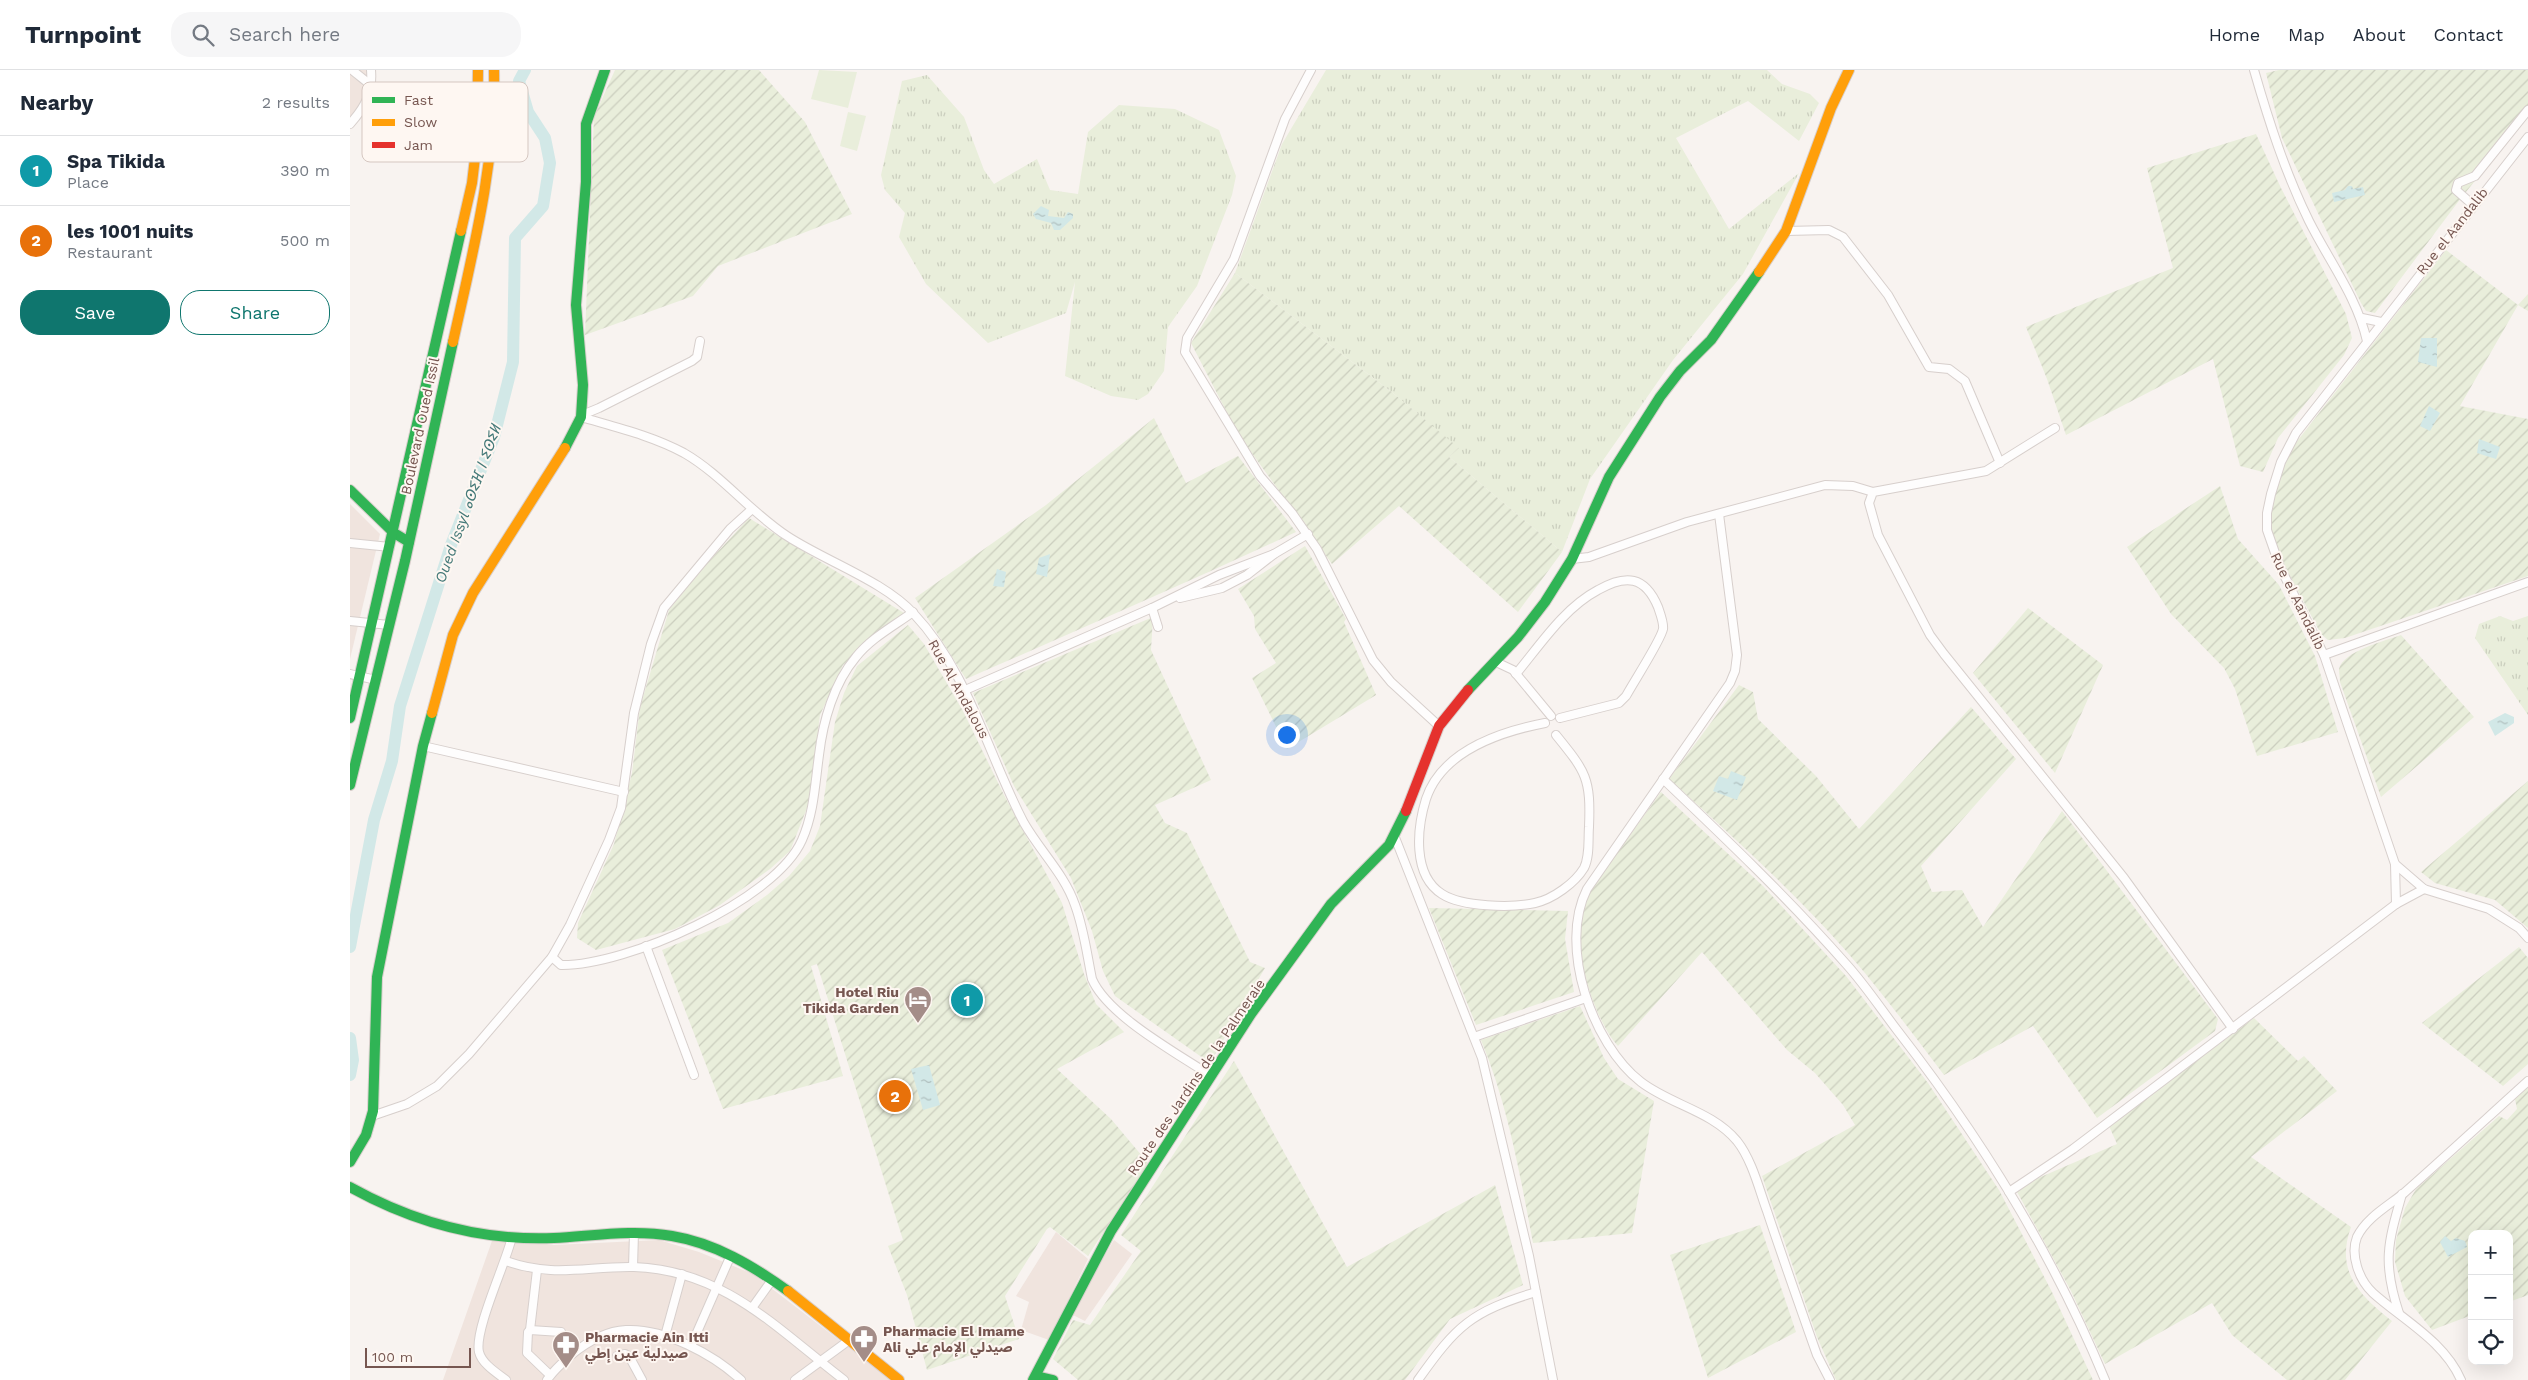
<!DOCTYPE html>
<html lang="en">
<head>
<meta charset="utf-8">
<style>
  :root { --surface:#fff; --page:#f6f6f7; --text:#1f2937; --muted:#747a83; --line:#e0e1e3; --accent:#0f766e }
  body { margin:0; font-family:"Work Sans","Noto Sans Arabic","Noto Sans Tifinagh",sans-serif; background:var(--page); color:var(--text) }
  .controls { position:absolute; right:15px; bottom:15px; display:grid; overflow:hidden; border-radius:10px; box-shadow:0 5px 20px #0002 }
  .controls button { width:45px; height:45px; display:grid; place-items:center; padding:0; border:0; border-bottom:1px solid var(--line); background:var(--surface); color:var(--text); font:25px sans-serif }
  .scale { position:absolute; left:15px; bottom:12px; width:106px; box-sizing:border-box; padding-left:5px; border:2px solid #765650; border-top:0; font-size:14px; line-height:18px; white-space:nowrap; color:#765650; -webkit-text-stroke:4px #fef7f2; paint-order:stroke }
  .you { position:absolute; left:936px; top:664px; width:18px; height:18px; margin:-12px; border:4px solid #fff; border-radius:50%; background:#1a73e8; box-shadow:0 0 0 8px #1a73e833 }
  .badge { display:grid; place-items:center; width:32px; height:32px; border-radius:50%; background:var(--accent); color:#fff; font-size:16px; font-weight:700 }
  .pin { position:absolute; translate:-50% -50%; border:2px solid #fff; box-shadow:0 1px 5px #0006 }
  .list { margin:0; padding:0; list-style:none }
  h2 { display:flex; justify-content:space-between; align-items:center; height:65px; margin:0; padding:0 20px; font-size:21px }
  h2 small { font-size:16px; font-weight:400; color:var(--muted) }
  .list li { display:grid; grid-template-columns:32px 1fr auto; gap:15px; align-items:center; box-sizing:border-box; height:70px; padding:0 20px; border-top:1px solid var(--line) }
  .list b { display:block; font-size:19px; white-space:nowrap }
  .list p { margin:0; font-size:16px; white-space:nowrap; color:var(--muted) }
  .list em { font-size:16px; font-style:normal; color:var(--muted) }
  .actions { display:flex; gap:10px; padding:15px 20px }
  .actions a { flex:1; padding:11px 0; border:1px solid var(--accent); border-radius:20px; text-align:center; font-size:18px; color:var(--accent) }
  .actions .main { background:var(--accent); color:#fff }
  .icon { flex:none; width:28px; height:28px; fill:none; stroke:currentColor; stroke-width:2; stroke-linecap:round; stroke-linejoin:round }
  .map { position:relative; flex:none; width:2178px; height:1310px; overflow:hidden }
  header { display:flex; align-items:center; gap:30px; box-sizing:border-box; height:70px; padding:0 25px; background:var(--surface); border-bottom:1px solid var(--line) }
  header strong { font-size:24px }
  nav { display:flex; gap:28px; margin-inline-start:auto; font-size:18px }
  .search { width:350px; height:45px; background:var(--page); display:flex; align-items:center; gap:12px; box-sizing:border-box; padding:0 18px; border-radius:20px; color:var(--muted); font-size:19px }
  main { display:flex }
  aside { flex:1; background:var(--surface) }
  .map>svg:first-child { display:block }
  .residential { fill:#f0e4de }
  .grass { fill:url(#grass-tufts) }
  .park { fill:#e9eedb }
  .garden { fill:url(#garden-furrows) }
  .water { fill:url(#water-ripples) }
  .lines { fill:none; stroke-linecap:round; stroke-linejoin:round }
  .river { stroke:#d2e8e7; stroke-width:12 }
  .street-casing { stroke:#d7cfcc; stroke-width:10 }
  .fast-casing { stroke:#d8cfcc; stroke-width:12 }
  .slow-casing { stroke:#d8cfcc; stroke-width:12 }
  .jam-casing { stroke:#d8cfcc; stroke-width:12 }
  .street { stroke:#fefdfd; stroke-width:8 }
  .fast { stroke:#30b455; stroke-width:10 }
  .slow { stroke:#ff9f0a; stroke-width:10 }
  .jam { stroke:#e5322d; stroke-width:10 }
  .labels { text-anchor:middle; stroke-width:4; stroke-linejoin:round; paint-order:stroke }
  .street-label { font-size:14px; fill:#765650; stroke:#fef7f2 }
  .poi-label { font-size:14px; font-weight:bold; fill:#765650; stroke:#fef7f2; text-anchor:start }
  .water-label { font-size:15px; font-style:italic; fill:#447978; stroke:#fef7f2 }
  .key { fill:#fef7f2; stroke:#d5c7c1; stroke-width:1 }
  .key-label { font-size:14px; fill:#765650 }
</style>
</head>
<body>
<header>
<strong>Turnpoint</strong>
<div class="search"><svg class="icon" aria-label="search" viewBox="0 0 24 24"><circle cx="10" cy="10" r="6"/><path d="M15 15l6 6"/></svg>Search here</div>
<nav><a>Home</a><a>Map</a><a>About</a><a>Contact</a></nav>
</header>
<main>
<aside>
<h2>Nearby<small>2 results</small></h2>
<ul class="list">
<li><span class="badge" style="background:#0f9aa8">1</span><div><b>Spa Tikida</b><p>Place</p></div><em>390 m</em></li>
<li><span class="badge" style="background:#e8710a">2</span><div><b>les 1001 nuits</b><p>Restaurant</p></div><em>500 m</em></li>
</ul>
<div class="actions"><a class="main">Save</a><a>Share</a></div>
</aside>
<div class="map">
<svg width="2178" height="1310" viewBox="0 0 2178 1310">
  <defs>
    <pattern id="grass-tufts" width="24" height="20" patternUnits="userSpaceOnUse" patternTransform="scale(1.25)"><rect width="24" height="20" fill="#e9eedb"/><path d="M3 7l-1-3M5 7V3M7 7l1-3M15 17l-1-3M17 17v-4M19 17l1-3" fill="none" stroke="#cbcebe"/></pattern>
    <pattern id="garden-furrows" width="10" height="10" patternUnits="userSpaceOnUse" patternTransform="scale(1.25)"><rect width="10" height="10" fill="#e9eedb"/><path d="M-1 1l2-2M0 10L10 0M9 11l2-2" fill="none" stroke="#cbcebe"/></pattern>
    <pattern id="water-ripples" width="26" height="14" patternUnits="userSpaceOnUse" patternTransform="scale(1.25)"><rect width="26" height="14" fill="#d2e8e7"/><path d="M2 4q2-2 4 0t4 0M15 11q2-2 4 0t4 0" fill="none" stroke="#afbfbe"/></pattern>
  </defs>
  <rect width="100%" height="100%" fill="#f8f3f0"/>
  <g class="residential">
    <polygon points="0,0 20,0 22,26 0,52"/>
    <polygon points="0,434 30,464 0,589"/>
    <polygon points="706,1162 738,1189 699,1270 671,1260 679,1232 666,1226"/>
    <polygon points="143,1168 204,1175 309,1170 349,1182 403,1204 541,1310 93,1310"/>
    <polygon points="764,1170 782,1184 735,1251 721,1244"/>
  </g>
  <g class="grass">
    <polygon points="976,0 1417,0 1432,14 1460,24 1469,33 1449,71 1398,31 1326,68 1379,159 1449,103 1393,204 1323,290 1240,409 1212,482 1099,387 1108,378 1043,323 885,203 932,74"/>
    <polygon points="577,5 614,47 634,100 644,114 687,89 700,120 728,124 738,62 769,35 825,39 869,60 886,106 882,125 847,216 818,257 814,301 798,324 788,330 761,326 715,306 725,212 716,243 638,273 576,214 549,167 555,143 535,120 531,105 552,11"/>
    <polygon points="2150,546 2163,551 2178,546 2178,645 2125,568 2129,554"/>
  </g>
  <g class="park">
    <polygon points="469,0 507,2 498,38 461,29"/>
    <polygon points="1093,0 1135,0 1115,21"/>
    <polygon points="498,42 516,46 507,81 490,76"/>
  </g>
  <g class="garden">
    <polygon points="265,0 409,0 455,52 502,144 368,196 343,226 235,265 244,47"/>
    <polygon points="1929,0 2178,0 2178,44 2108,132 2025,243 2016,241 2011,233 1932,68 1916,3"/>
    <polygon points="1906,64 1931,118 1996,244 2002,268 1994,285 1928,368 1913,402 1890,396 1863,289 1716,365 1697,309 1676,257 1823,198 1797,98"/>
    <polygon points="2096,180 2168,235 2178,224 2178,241 2168,235 2110,336 2178,349 2178,506 1995,568 1978,570 1971,564 1932,491 1920,457 1920,437 1934,388"/>
    <polygon points="885,203 1043,323 1109,378 1099,387 1212,482 1168,542 1049,436 982,494 888,364 841,273"/>
    <path d="M 804,348 L 836,413 L 888,386 L 946,462 C 836,513 726,561 616,609 L 565,528 L 696,435 Z"/>
    <polygon points="1870,416 1888,469 1929,515 1965,586 1988,662 1907,686 1885,619 1874,598 1821,544 1777,477"/>
    <polygon points="399,448 554,543 493,595 470,645 459,733 440,781 420,799 370,835 325,859 246,880 227,868 228,853 264,774 282,703 290,637 319,540 349,502"/>
    <polygon points="955,476 996,549 994,552 1026,625 937,679 902,608 926,593 905,559 904,546 888,519"/>
    <polygon points="1678,538 1753,595 1705,703 1623,603"/>
    <polygon points="803,547 801,580 861,710 805,735 815,753 837,763 900,892 915,898 860,993 765,926 753,901 742,861 721,808 664,716 623,623"/>
    <polygon points="558,555 574,574 613,641 654,725 712,833 734,904 746,934 774,962 707,999 761,1049 798,1093 738,1186 700,1157 697,1159 655,1226 669,1269 577,1300 557,1225 538,1176 553,1170 467,894 461,896 493,1006 373,1039 312,880 378,853 417,825 439,806 460,781 470,756 485,652 494,623 507,596"/>
    <path d="M 2051,565 L 2124,647 L 2031,727 L 1990,612 C 1990,608 1989,603 1989,599 C 1993,581 2035,571 2051,565 Z"/>
    <path d="M 1389,615 L 1403,622 L 1408,649 L 1466,706 L 1509,759 L 1621,637 L 1666,689 L 1571,796 L 1582,822 L 1612,820 L 1633,857 L 1712,741 L 1868,949 L 1865,961 L 1747,1048 L 1683,956 L 1594,1005 C 1557,956 1520,906 1478,861 C 1428,807 1373,758 1319,709 Z"/>
    <polygon points="2178,711 2178,858 2145,830 2085,813 2071,802"/>
    <path d="M 1311,722 L 1413,816 L 1496,906 L 1578,1013 L 1649,1120 L 1702,1222 L 1743,1310 L 1486,1310 L 1467,1267 L 1412,1106 L 1505,1055 L 1493,1035 L 1465,1003 L 1437,980 L 1352,882 L 1268,976 C 1244,951 1219,869 1231,835 C 1237,821 1248,808 1257,797 C 1275,772 1293,747 1311,722 Z"/>
    <polygon points="1079,838 1218,841 1215,869 1224,922 1126,955"/>
    <polygon points="2169,877 2178,888 2178,994 2153,1016 2072,953"/>
    <path d="M 1230,936 L 1254,988 L 1268,1009 L 1304,1031 L 1282,1163 L 1183,1173 C 1170,1105 1158,1035 1131,970 Z"/>
    <path d="M 1904,948 L 1948,991 L 1954,986 L 1987,1021 L 1901,1087 L 2001,1157 C 1985,1201 2009,1225 2042,1251 L 1995,1310 L 1937,1310 L 1882,1265 L 1862,1233 L 1755,1294 L 1721,1221 L 1665,1118 L 1767,1074 L 1759,1056 Z"/>
    <polygon points="884,991 997,1197 1145,1115 1173,1215 1100,1249 1055,1310 728,1310 703,1289 723,1250 740,1255 791,1181 771,1165"/>
    <polygon points="2178,1016 2178,1225 2159,1232 2159,1164 2122,1164 2122,1245 2082,1260 2055,1226 2045,1192 2046,1170 2055,1138 2066,1119 2149,1046 2157,1050 2167,1039 2165,1029"/>
    <polygon points="1410,1155 1446,1262 1358,1308 1320,1185"/>
  </g>
  <g class="water">
    <polygon points="1998,116 2002,116 2003,119 2013,117 2015,125 1984,132 1982,123 1995,120"/>
    <polygon points="691,136 699,140 698,146 714,148 718,142 723,144 723,148 710,160 704,160 701,153 686,149 683,144"/>
    <polygon points="2071,268 2087,268 2087,297 2068,292"/>
    <polygon points="2079,336 2090,343 2080,361 2070,356"/>
    <polygon points="2129,369 2150,377 2146,389 2127,383"/>
    <polygon points="700,484 697,507 686,504 689,488"/>
    <polygon points="647,499 656,502 654,517 643,516"/>
    <polygon points="2155,643 2164,647 2164,653 2145,666 2138,652"/>
    <polygon points="1381,701 1396,707 1387,730 1363,721 1369,706 1378,709"/>
    <polygon points="579,995 590,1035 573,1040 561,999"/>
    <polygon points="2095,1166 2101,1171 2106,1168 2115,1171 2117,1177 2098,1187 2090,1172"/>
  </g>
  <g class="lines">
    <g class="river">
      <polyline points="0,877 24,750 42,691 50,636 101,475 144,367 163,292 165,168 193,136 200,93 195,68 178,42 169,11 175,0"/>
      <polyline points="0,968 3,990 0,1005"/>
    </g>
    <defs>
      <g id="street">
        <polyline points="2,0 22,16"/>
        <polyline points="961,0 935,49 884,189 837,268 835,282 910,406 942,443 967,479 1023,590 1041,612 1089,656"/>
        <path d="M 1904,0 C 1919,52 1935,102 1959,151 C 1979,191 2007,227 2017,271"/>
        <path d="M 0,54 C 15,37 23,23 21,0"/>
        <polyline points="2178,67 1946,363 1931,392 1921,424 1917,443 1917,460 1930,497 1974,585 2045,794 2074,819 2139,839 2169,858 2178,868"/>
        <polyline points="2123,135 2106,120 2108,113 2125,106 2178,40"/>
        <polyline points="1436,161 1479,160 1493,167 1538,225 1579,297 1599,299 1615,311 1650,393"/>
        <polyline points="2012,248 2031,252"/>
        <polyline points="232,345 249,338 342,291 347,287 350,271"/>
        <path d="M 231,347 C 265,357 303,366 334,383 C 372,405 400,442 437,466 C 475,491 534,511 564,544 C 618,601 638,685 674,753 C 690,781 715,805 725,835 C 734,859 737,885 742,909 C 758,946 827,983 861,1006"/>
        <polyline points="1705,358 1636,401 1523,422 1519,433 1528,465 1580,565 1594,584 1774,808 1883,959"/>
        <path d="M 1369,444 L 1387,585 L 1385,601 L 1380,613 L 1237,819 C 1208,876 1242,974 1291,1012 C 1321,1035 1362,1041 1387,1071 C 1402,1090 1409,1119 1417,1141 C 1433,1189 1450,1237 1467,1285 L 1480,1310"/>
        <polyline points="0,473 40,477"/>
        <polyline points="1222,489 1239,487 1337,452 1475,415 1503,416 1523,422"/>
        <polyline points="830,528 872,518 897,505 924,484 958,464"/>
        <polyline points="802,538 808,557"/>
        <polyline points="0,551 39,555"/>
        <polyline points="1974,585 2178,512"/>
        <polyline points="1146,592 1163,600 1201,646"/>
        <polyline points="0,604 26,610"/>
        <path d="M 1166,604 C 1190,575 1214,538 1248,520 C 1276,504 1295,506 1308,537 C 1310,543 1314,553 1313,559 C 1311,570 1283,613 1276,626 L 1269,633 L 1210,648"/>
        <polyline points="613,621 802,538 869,505 924,484"/>
        <path d="M 1195,653 C 1149,662 1092,681 1076,729 C 1067,758 1062,805 1092,824 C 1112,837 1162,838 1185,833 C 1203,829 1225,813 1234,798 C 1240,786 1238,770 1239,757 C 1241,708 1236,702 1206,665"/>
        <polyline points="73,676 274,722"/>
        <path d="M 1313,709 C 1376,769 1439,829 1497,895 C 1515,915 1531,939 1547,960 C 1631,1068 1703,1184 1755,1310"/>
        <polyline points="1044,765 1132,988 1179,1186 1203,1310"/>
        <polyline points="2045,794 2046,834"/>
        <polyline points="296,876 344,1005"/>
        <path d="M 202,887 L 211,895 C 275,896 425,831 452,770 C 464,743 465,714 469,685 C 473,651 484,613 506,587 C 521,568 544,556 563,542"/>
        <polyline points="1124,967 1236,928"/>
        <polyline points="22,1046 57,1034 87,1016 119,984 202,887 220,855 259,770 271,738 284,643 301,574 314,538 380,459 401,440"/>
        <polyline points="1659,1122 1723,1079 2046,834 2074,819"/>
        <path d="M 156,1191 C 204,1208 236,1196 284,1197 C 374,1200 427,1259 494,1310"/>
        <polyline points="283,1197 284,1163"/>
        <polyline points="402,1238 422,1210"/>
        <path d="M 2049,1243 C 2032,1192 2038,1173 2052,1124"/>
        <polyline points="180,1260 187,1200"/>
        <polyline points="315,1266 332,1204"/>
        <polyline points="341,1276 381,1185"/>
        <polyline points="267,1286 275,1284 279,1286 292,1310"/>
        <polyline points="200,1305 177,1283 178,1262 180,1260 211,1262"/>
        <path d="M 156,1310 C 147,1303 132,1294 129,1282 C 124,1260 156,1193 162,1167"/>
        <path d="M 197,1310 C 203,1301 213,1292 221,1285 C 237,1272 255,1261 276,1260 C 315,1258 364,1285 391,1310"/>
        <polyline points="445,1310 498,1271"/>
        <path d="M 1068,1310 C 1107,1255 1121,1242 1186,1222"/>
        <path d="M 2111,1310 C 2094,1271 2053,1250 2023,1223 C 2009,1210 2000,1185 2007,1167 C 2016,1148 2038,1136 2054,1123 C 2096,1086 2137,1048 2178,1011"/>
      </g>
      <g id="fast">
        <polyline points="215,378 231,347 233,315 226,235 236,112 236,54 255,0"/>
        <polyline points="0,420 44,463 59,472"/>
        <polyline points="1118,620 1168,567 1195,532 1222,489 1259,407 1310,327 1330,301 1361,270 1409,202"/>
        <polyline points="0,648 111,161"/>
        <polyline points="0,715 55,491 103,272"/>
        <polyline points="0,1092 16,1065 23,1041 27,907 73,676 82,643"/>
        <path d="M 0,1117 C 63,1152 131,1171 204,1168 C 243,1166 283,1159 322,1166 C 365,1173 403,1196 438,1221"/>
        <polyline points="686,1306 703,1310"/>
        <polyline points="683,1310 761,1161 901,944 981,834 1039,775 1056,741"/>
      </g>
      <g id="slow">
        <polyline points="111,161 122,113 127,71 128,0"/>
        <polyline points="1409,202 1436,161 1481,38 1499,0"/>
        <path d="M 103,272 C 123,181 146,93 144,0"/>
        <polyline points="82,643 103,565 123,523 215,378"/>
        <polyline points="438,1221 549,1310"/>
      </g>
      <polyline id="jam" points="1056,741 1089,656 1118,620"/>
    </defs>
    <use href="#street" class="street-casing"/>
    <use href="#fast" class="fast-casing"/>
    <use href="#slow" class="slow-casing"/>
    <use href="#jam" class="jam-casing"/>
    <use href="#street" class="street"/>
    <use href="#fast" class="fast"/>
    <use href="#slow" class="slow"/>
    <use href="#jam" class="jam"/>
  </g>
  <defs>
    <symbol id="hotel-pin" viewBox="-11 -11 22 30"><path d="M0 17L-7.5 6A9.5 9.5 0 1 1 7.5 6Z" fill="#a48d88" stroke="#fef7f2"/><path d="M-6-4.5h1.5V1H6V5H4.5V3h-9V5H-6ZM-4 0a1.8 1.8 0 1 1 3.6 0ZM.5 0V-2.5h3Q6-2.5 6 0Z" fill="#fff"/></symbol>
    <symbol id="pharmacy-pin" viewBox="-11 -11 22 30"><path d="M0 17L-7.5 6A9.5 9.5 0 1 1 7.5 6Z" fill="#a48d88" stroke="#fef7f2"/><path d="M-2-6h4v4h4v4h-4v4h-4v-4h-4v-4h4Z" fill="#fff"/></symbol>
  </defs>
  <g fill-rule="evenodd">
    <use href="#hotel-pin" x="552" y="914" width="32" height="43"/>
    <use href="#pharmacy-pin" x="498" y="1253" width="32" height="43"/>
    <use href="#pharmacy-pin" x="200" y="1259" width="32" height="43"/>
  </g>
  <g class="labels">
    <g class="street-label">
      <text transform="translate(2102 161) rotate(-52)" y="5">Rue el Aandalib</text>
      <text transform="translate(70 356) rotate(-78)" y="5">Boulevard Oued Issil</text>
      <text transform="translate(1948 531) rotate(64)" y="5">Rue el Aandalib</text>
      <text transform="translate(609 619) rotate(61)" y="5">Rue Al Andalous</text>
      <text transform="translate(846 1007) rotate(-56)" y="5">Route des Jardins de la Palmeraie</text>
    </g>
    <g class="poi-label">
      <text x="549" y="927" text-anchor="end">Hotel Riu<tspan x="549" dy="16">Tikida Garden</tspan></text>
      <text x="533" y="1266">Pharmacie El Imame<tspan x="533" dy="16">Ali صيدلي الإمام علي</tspan></text>
      <text x="235" y="1272">Pharmacie Ain Itti<tspan x="235" dy="16">صيدلية عين إطي</tspan></text>
    </g>
    <g class="water-label">
      <text transform="translate(118 434) rotate(-70)" y="5">Oued Issyl ⴰⵙⵉⴼ ⵏ ⵉⵙⵉⵍ</text>
    </g>
  </g>
  <rect x="12" y="12" width="166" height="80" rx="8" class="key"/>
  <rect x="22" y="27" width="23" height="6" fill="#30b455"/>
  <rect x="22" y="49" width="23" height="7" fill="#ff9f0a"/>
  <rect x="22" y="72" width="23" height="6" fill="#e5322d"/>
  <g class="key-label">
    <text x="54" y="35">Fast</text>
    <text x="54" y="57">Slow</text>
    <text x="54" y="80">Jam</text>
  </g>
</svg>
<div class="controls">
<button>+</button>
<button>−</button>
<button><svg class="icon" aria-label="locate" viewBox="0 0 24 24"><circle cx="12" cy="12" r="6"/><path d="M12 2v4M12 18v4M2 12h4M18 12h4"/></svg></button>
</div>
<div class="scale">100 m</div>
<div class="you"></div>
<div class="pin badge" style="left:617px;top:930px;background:#0f9aa8">1</div>
<div class="pin badge" style="left:545px;top:1026px;background:#e8710a">2</div>
</div>
</main>
</body>
</html>
